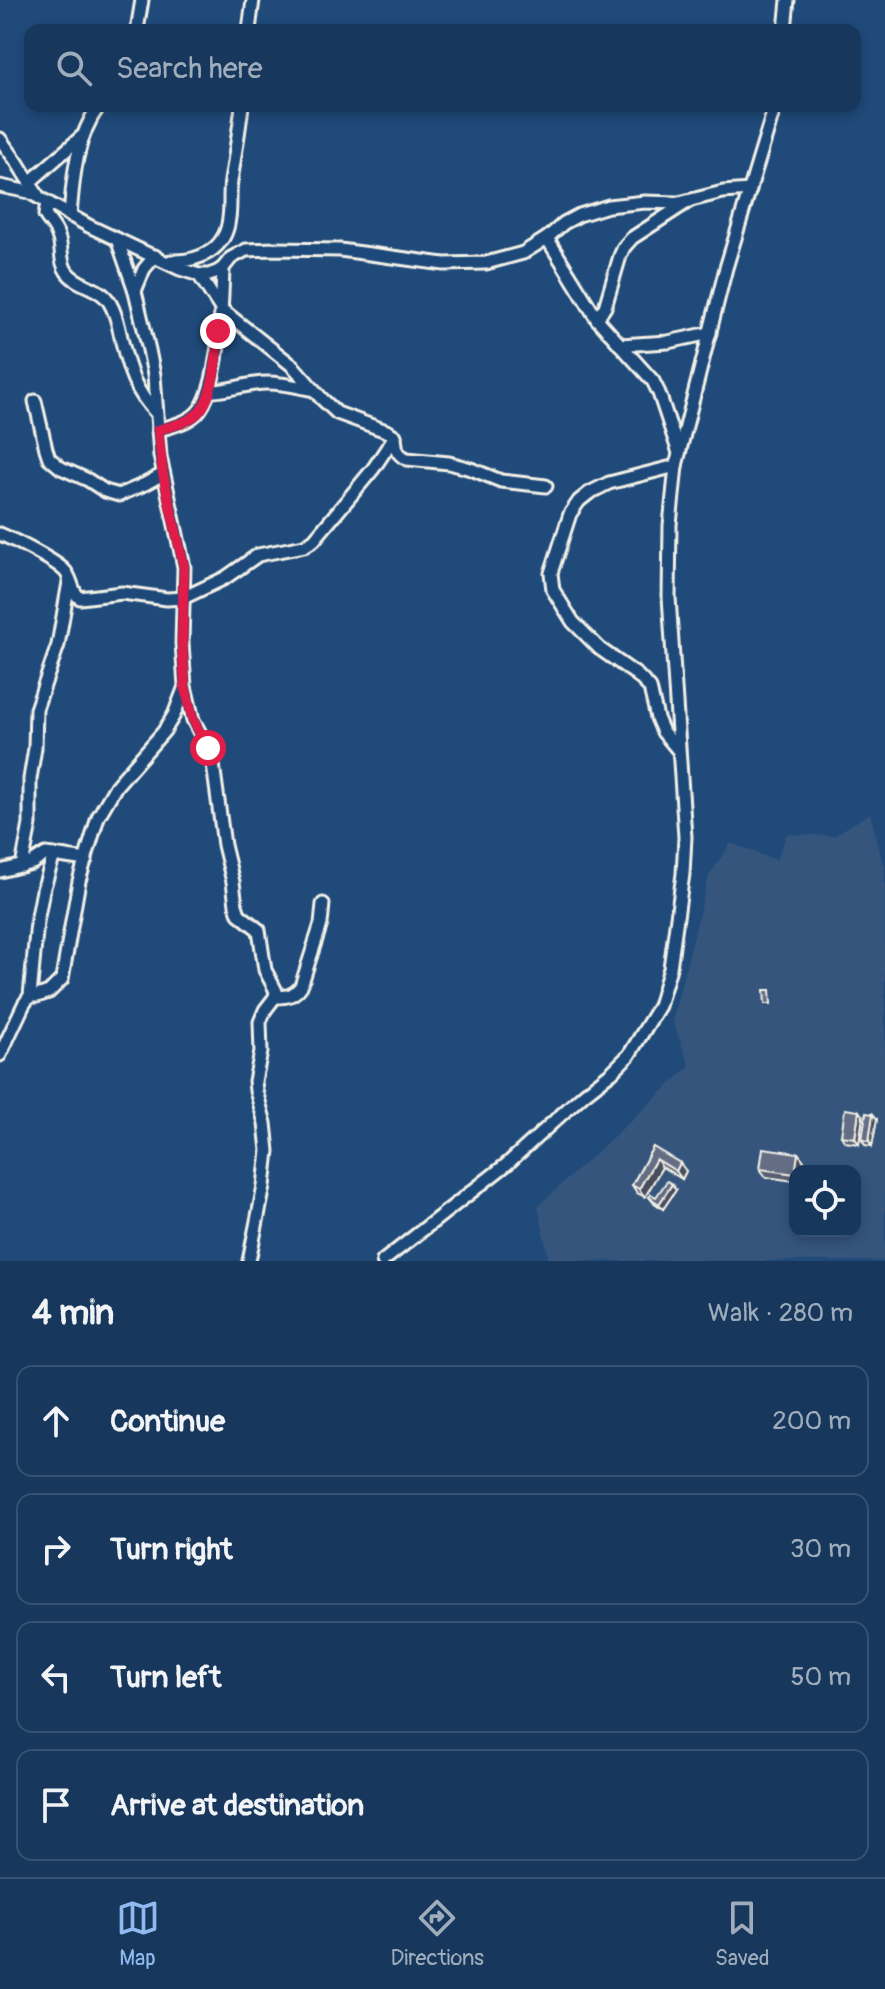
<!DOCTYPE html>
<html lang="en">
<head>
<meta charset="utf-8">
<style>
  :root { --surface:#17385c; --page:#203f62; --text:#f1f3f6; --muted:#9eacbb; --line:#365272; --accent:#90b9f0 }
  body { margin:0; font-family:Pangolin,sans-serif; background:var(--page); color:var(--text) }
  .controls { position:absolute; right:24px; bottom:24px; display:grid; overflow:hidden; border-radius:16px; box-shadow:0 4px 12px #0003 }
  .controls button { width:72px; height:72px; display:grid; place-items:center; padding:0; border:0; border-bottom:2px solid var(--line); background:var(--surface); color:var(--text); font:40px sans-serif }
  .stop { position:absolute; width:24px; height:24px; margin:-18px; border:6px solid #e11d48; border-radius:50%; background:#fff }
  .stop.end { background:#e11d48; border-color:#fff; box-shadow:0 2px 8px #0008 }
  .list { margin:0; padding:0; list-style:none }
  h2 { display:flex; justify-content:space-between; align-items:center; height:104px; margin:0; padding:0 32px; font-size:34px }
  h2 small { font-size:26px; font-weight:400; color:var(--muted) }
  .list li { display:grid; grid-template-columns:52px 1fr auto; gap:24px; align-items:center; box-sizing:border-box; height:112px; margin:0 16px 16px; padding:0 16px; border:2px solid var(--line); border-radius:16px }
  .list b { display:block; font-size:30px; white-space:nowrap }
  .list em { font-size:26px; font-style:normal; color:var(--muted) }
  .icon { flex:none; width:44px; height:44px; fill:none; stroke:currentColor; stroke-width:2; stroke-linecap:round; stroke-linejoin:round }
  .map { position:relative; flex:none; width:885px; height:1261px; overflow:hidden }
  .search { position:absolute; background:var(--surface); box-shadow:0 4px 12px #0003; left:24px; right:24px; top:24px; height:88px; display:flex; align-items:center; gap:20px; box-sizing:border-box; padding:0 28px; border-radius:16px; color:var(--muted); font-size:30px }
  .sheet { height:616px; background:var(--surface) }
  nav { display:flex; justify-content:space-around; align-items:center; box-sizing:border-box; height:112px; border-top:2px solid var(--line); background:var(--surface); font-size:22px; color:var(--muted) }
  nav a { display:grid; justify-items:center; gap:4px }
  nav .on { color:var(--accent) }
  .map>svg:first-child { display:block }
  .built { fill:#34557d; fill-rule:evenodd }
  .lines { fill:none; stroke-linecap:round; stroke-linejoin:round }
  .street-casing { stroke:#f4f1e8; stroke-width:17 }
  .street { stroke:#1f4a7a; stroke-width:11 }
  .wall { fill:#565f72; stroke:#f4f1e8; stroke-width:2 }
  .shaded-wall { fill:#464d5c; stroke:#f4f1e8; stroke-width:2 }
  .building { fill:#646e84; stroke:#f4f1e8; stroke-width:2 }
  .route { stroke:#e11d48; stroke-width:10 }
</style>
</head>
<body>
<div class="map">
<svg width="885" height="1261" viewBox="0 0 885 1261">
  <rect width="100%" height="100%" fill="#1f4a7a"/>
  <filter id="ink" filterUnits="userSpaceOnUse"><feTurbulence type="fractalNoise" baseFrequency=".0125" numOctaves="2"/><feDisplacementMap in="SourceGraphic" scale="16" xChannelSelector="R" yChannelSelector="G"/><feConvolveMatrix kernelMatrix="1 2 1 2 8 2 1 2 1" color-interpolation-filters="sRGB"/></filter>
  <g filter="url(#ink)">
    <path class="built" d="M 870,813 L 882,860 L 885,865 L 885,1261 L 549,1261 L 538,1206 L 690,1066 L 672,1021 L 709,875 L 731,843 L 776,860 L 787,834 L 833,836 ZM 795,1171 L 855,1171 L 855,1231 L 795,1231 Z"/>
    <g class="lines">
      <defs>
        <g id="street">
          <polyline points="137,30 142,0"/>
          <polyline points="249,30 253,0"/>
          <polyline points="785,30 788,0"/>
          <polyline points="0,139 17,162 38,196"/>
          <polyline points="30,182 81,137"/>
          <polyline points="0,186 29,192 89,226 180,269 199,275 209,275 217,272 223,268 231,258 246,250 276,249 340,250 444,264 486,263 523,253 547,238 564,223 579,215 608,206 645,202 679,203 723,192 750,190"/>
          <path d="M 47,203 L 45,215 C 49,222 56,228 58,236 C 63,248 59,261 67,272 C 77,286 98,286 108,300 C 116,312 119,328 122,342 C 129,371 135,391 156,413"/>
          <path d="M 70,216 C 73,178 76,137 99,106"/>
          <polyline points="547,238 597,319 653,381 659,393 679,453"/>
          <polyline points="117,239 135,291 149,350 154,375 160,456 184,567 182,643 185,686 193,720 208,748 213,764 224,845 233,882 236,905 239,914 259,930 265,970 276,991 275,997 265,1010 260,1022 261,1052 255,1081 256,1091 265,1123 268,1151 264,1186 249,1261"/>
          <path d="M 171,261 C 199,262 226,250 229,218 C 231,206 229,193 231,181 C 235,156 239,131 242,106"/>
          <path d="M 199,275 L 221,309 L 293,366 L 322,399 L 337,413 L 389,432 L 395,436 C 396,448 396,454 407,459 L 449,463 L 471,469 L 501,481 L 546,486"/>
          <polyline points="135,291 144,269 155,256"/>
          <polyline points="597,319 605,307 620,256 624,247 632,238 689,201"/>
          <polyline points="620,345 668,342 710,333"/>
          <path d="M 210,391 C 226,391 239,386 255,384 C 274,381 295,386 314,390"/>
          <polyline points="35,401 46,449 49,458 61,468 88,480 105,491 119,495 145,484 163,474"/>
          <path d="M 158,430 C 171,426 187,423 197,413 C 220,390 222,300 223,268"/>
          <polyline points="676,466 609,483 589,493 579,501 570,514 551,573 553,590 573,622 600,649 637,675 650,688 657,718 663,732 678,750"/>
          <path d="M 0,534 C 14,540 54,560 64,570 C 73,578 70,591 80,598 L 122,593 L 167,599 L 183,598 L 225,578 L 258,555 L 304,546 L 314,540 L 373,469 L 395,436"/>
          <polyline points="22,866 30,824 30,779 35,748 36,709 58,645 69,582"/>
          <polyline points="0,871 32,863 46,854 86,860"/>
          <polyline points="30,996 37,922 43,890 54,855"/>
          <path d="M 275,997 C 287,997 294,996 301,986 L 321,924 L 323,904"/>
          <polyline points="0,1055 24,1004 30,996 37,996 49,992 62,979 79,881 98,817 116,786 164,731 174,715 184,689"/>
          <polyline points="383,1261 507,1164 584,1094 612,1072 629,1055 659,1006 670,968 683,874 685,837 669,597 670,525 676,466 726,268 775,106"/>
        </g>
      </defs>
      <use href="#street" class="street-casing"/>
      <use href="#street" class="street"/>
    </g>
    <g class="wall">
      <polygon points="873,1114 877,1119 872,1146 865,1145 862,1140"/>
      <polygon points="863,1116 859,1144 845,1142 841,1136"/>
      <polygon points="653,1147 686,1171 682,1179 662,1167 645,1197 637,1193 632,1185"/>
      <polygon points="798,1153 804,1161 802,1171 795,1171 795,1181 766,1177 760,1169"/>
      <polygon points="676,1190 663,1209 653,1202 649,1197 656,1197"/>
    </g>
    <g class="shaded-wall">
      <polygon points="859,1111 863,1116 859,1144 855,1138"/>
      <polygon points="873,1114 877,1119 872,1146 869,1141"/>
      <polygon points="798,1153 804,1161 802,1171 795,1171"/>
      <polygon points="656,1159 662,1167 645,1197 639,1189"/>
      <polygon points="680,1163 686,1171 682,1179 676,1171"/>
      <polygon points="672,1184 676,1190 663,1209 659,1204"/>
    </g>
    <g class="building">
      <polygon points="764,990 770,990 771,1004 765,1004"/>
      <polygon points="845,1109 859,1111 855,1138 841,1136"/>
      <polygon points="866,1113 873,1114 869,1141 862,1140"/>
      <polygon points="653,1147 680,1163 676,1171 656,1159 639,1189 632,1185"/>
      <polygon points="763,1148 798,1153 795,1174 760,1169"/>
      <polygon points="667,1181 672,1184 659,1204 649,1197 651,1194 656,1197"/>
    </g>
  </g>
  <g class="lines" filter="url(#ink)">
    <path class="route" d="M 208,748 L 193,720 L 185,686 L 182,643 L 184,567 L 163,474 L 158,430 C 171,426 189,423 199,412 C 215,394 217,354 218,331"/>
  </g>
</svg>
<div class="controls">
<button><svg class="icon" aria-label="locate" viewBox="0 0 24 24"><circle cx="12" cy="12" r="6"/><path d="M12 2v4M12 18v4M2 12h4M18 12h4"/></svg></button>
</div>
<div class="stop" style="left:208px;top:748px"></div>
<div class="stop end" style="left:218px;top:331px"></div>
<div class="search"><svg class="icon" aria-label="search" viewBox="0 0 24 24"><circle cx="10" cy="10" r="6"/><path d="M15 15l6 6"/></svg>Search here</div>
</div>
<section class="sheet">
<h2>4 min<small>Walk · 280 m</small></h2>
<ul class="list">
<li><svg class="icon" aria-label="ahead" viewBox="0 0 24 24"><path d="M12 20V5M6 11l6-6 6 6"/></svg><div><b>Continue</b></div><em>200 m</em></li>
<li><svg class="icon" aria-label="right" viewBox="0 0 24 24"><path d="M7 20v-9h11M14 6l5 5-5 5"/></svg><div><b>Turn right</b></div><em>30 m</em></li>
<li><svg class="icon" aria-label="left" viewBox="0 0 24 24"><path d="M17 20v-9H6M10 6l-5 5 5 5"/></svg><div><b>Turn left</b></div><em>50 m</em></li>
<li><svg class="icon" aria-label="arrive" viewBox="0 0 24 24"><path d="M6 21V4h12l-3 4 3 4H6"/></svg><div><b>Arrive at destination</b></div></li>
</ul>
</section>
<nav>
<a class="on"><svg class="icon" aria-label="map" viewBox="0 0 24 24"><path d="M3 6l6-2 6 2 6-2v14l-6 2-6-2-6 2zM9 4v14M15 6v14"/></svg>Map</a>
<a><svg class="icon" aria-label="directions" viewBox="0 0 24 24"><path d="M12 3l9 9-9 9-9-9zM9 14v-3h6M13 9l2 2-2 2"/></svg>Directions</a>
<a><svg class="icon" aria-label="saved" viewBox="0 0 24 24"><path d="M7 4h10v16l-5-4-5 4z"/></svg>Saved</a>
</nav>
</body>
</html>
